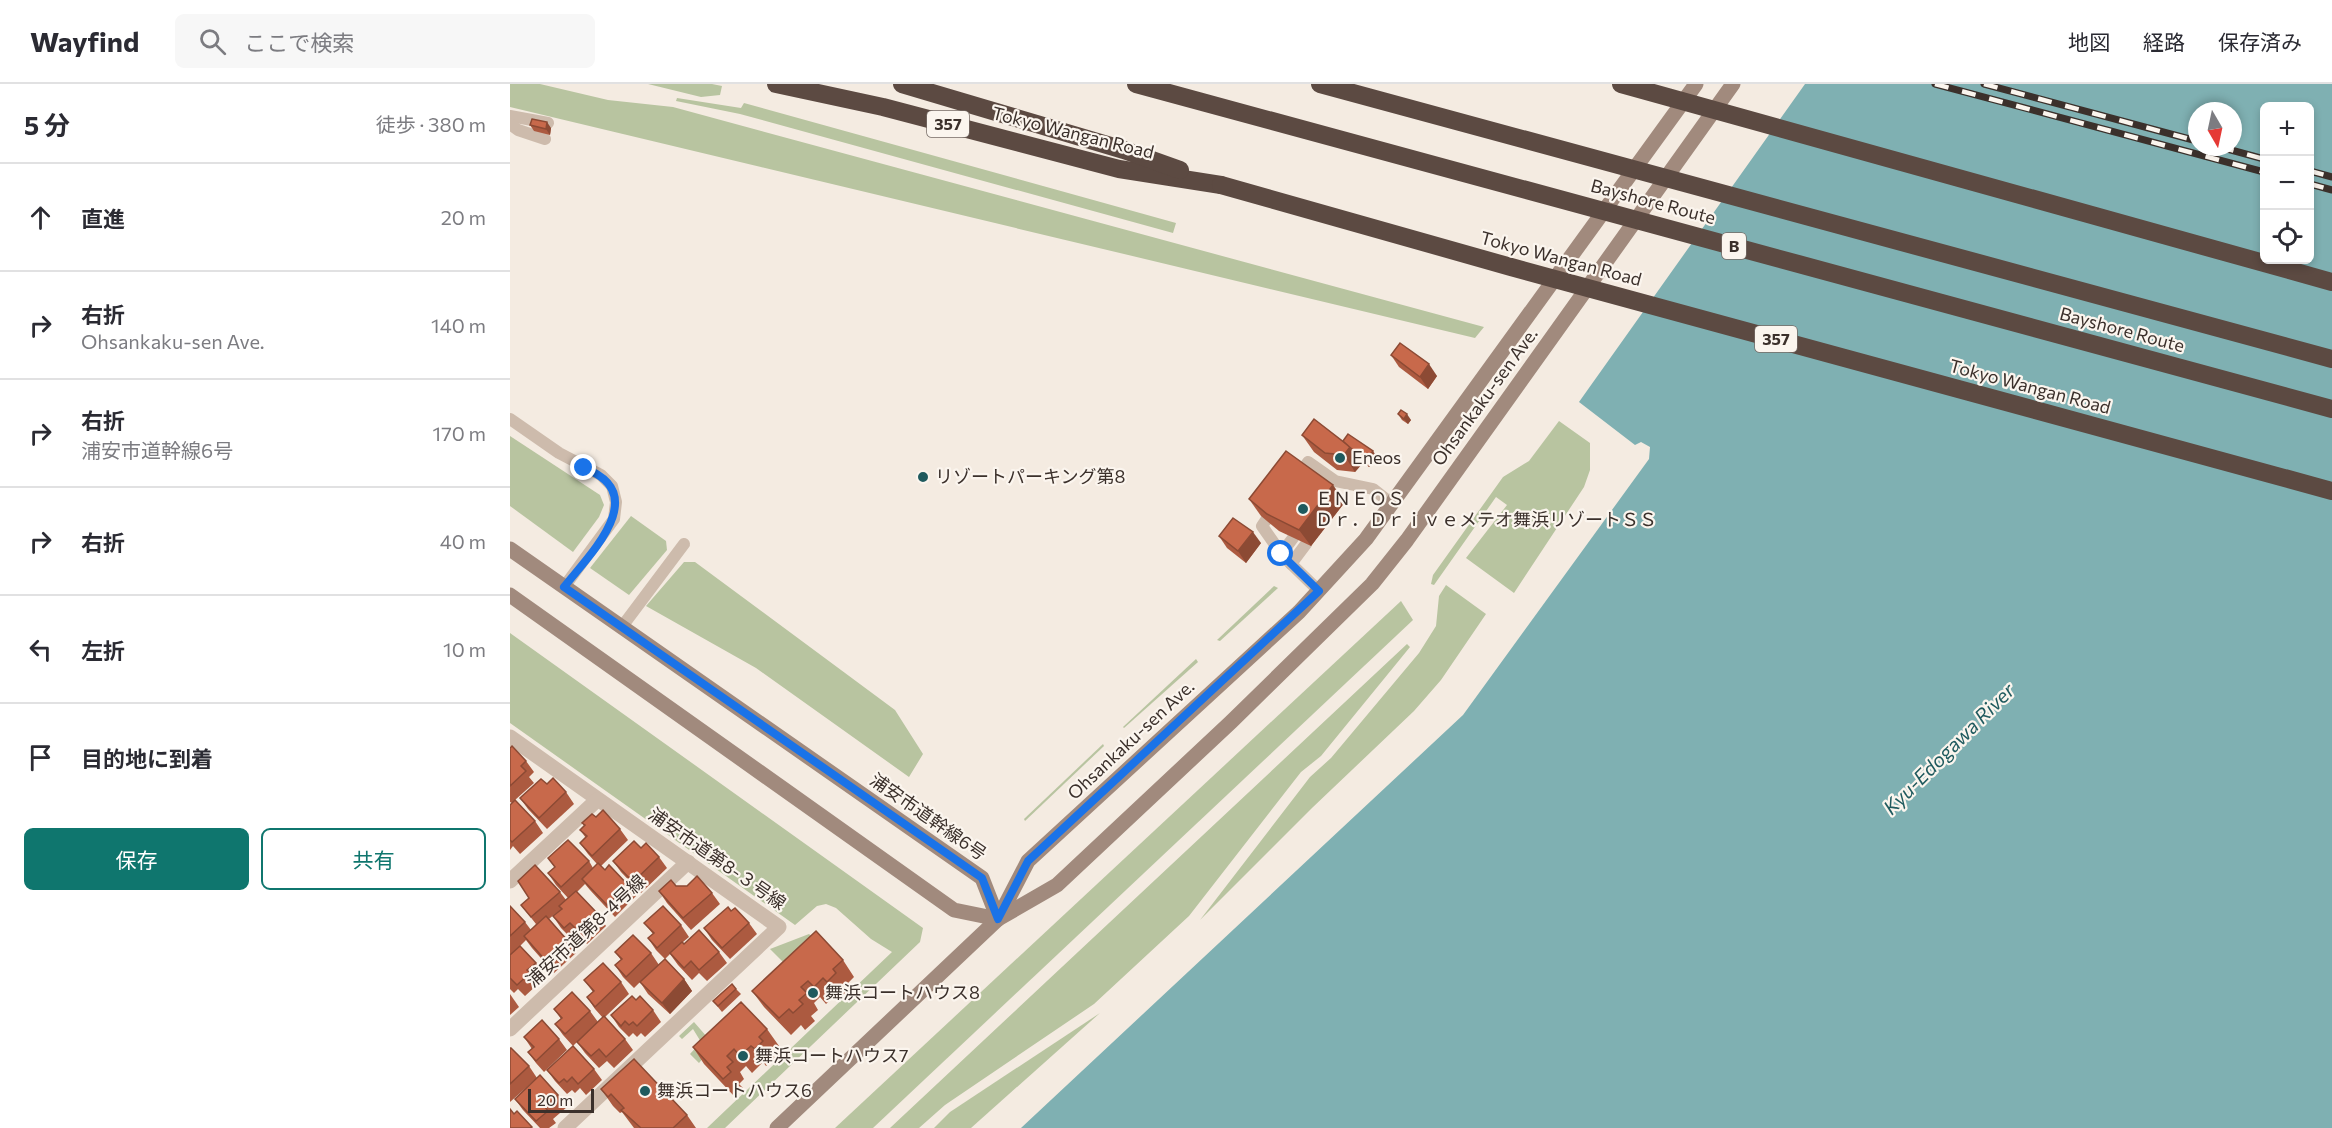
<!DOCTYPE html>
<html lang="ja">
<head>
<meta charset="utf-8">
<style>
  :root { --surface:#fff; --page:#f7f7f7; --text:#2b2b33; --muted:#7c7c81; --line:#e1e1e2; --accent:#0f766e }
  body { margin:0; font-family:Commissioner,"Noto Sans JP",sans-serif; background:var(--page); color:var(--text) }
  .controls { position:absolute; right:18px; top:18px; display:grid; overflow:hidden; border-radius:9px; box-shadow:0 3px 9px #0003 }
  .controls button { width:54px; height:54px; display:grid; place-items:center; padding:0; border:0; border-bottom:2px solid var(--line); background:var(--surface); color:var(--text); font:30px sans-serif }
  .compass { position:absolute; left:1678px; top:18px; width:54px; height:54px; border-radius:50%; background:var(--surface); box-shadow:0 3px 9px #0003; rotate:171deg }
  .scale { position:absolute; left:18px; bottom:15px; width:66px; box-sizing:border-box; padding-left:6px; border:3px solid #3b302b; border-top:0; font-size:16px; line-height:21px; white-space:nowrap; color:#3b302b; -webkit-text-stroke:4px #fbf5ee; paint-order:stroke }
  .stop { position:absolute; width:18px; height:18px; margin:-14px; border:4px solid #1a73e8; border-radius:50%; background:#fff }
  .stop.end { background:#1a73e8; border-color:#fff; box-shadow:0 2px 6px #0008 }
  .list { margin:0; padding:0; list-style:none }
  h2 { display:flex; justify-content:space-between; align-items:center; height:78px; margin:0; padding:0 24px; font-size:26px }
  h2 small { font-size:20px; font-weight:400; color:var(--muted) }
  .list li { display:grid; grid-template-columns:39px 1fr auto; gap:18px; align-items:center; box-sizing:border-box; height:108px; padding:0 24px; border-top:2px solid var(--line) }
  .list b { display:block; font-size:22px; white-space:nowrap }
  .list p { margin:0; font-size:20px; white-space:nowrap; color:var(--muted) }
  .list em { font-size:20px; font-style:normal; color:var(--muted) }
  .actions { display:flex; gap:12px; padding:18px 24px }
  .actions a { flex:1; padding:14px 0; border:2px solid var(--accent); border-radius:9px; text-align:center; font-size:21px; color:var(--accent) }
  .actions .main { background:var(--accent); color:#fff }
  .icon { flex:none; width:33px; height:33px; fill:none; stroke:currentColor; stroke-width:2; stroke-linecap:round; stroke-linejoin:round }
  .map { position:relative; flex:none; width:1822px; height:1044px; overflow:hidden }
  header { display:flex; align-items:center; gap:36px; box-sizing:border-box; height:84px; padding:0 30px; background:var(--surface); border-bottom:2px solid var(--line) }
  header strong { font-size:28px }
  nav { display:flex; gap:33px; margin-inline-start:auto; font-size:21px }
  .search { width:420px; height:54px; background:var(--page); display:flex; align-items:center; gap:15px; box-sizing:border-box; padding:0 21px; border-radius:9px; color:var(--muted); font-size:22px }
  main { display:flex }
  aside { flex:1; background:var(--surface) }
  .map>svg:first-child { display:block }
  .green { fill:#b8c4a0 }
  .water { fill:#7fb0b2; fill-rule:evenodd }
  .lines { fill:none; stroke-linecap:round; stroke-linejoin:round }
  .lane { stroke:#cdbbac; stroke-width:12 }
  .street { stroke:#cdbbac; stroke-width:15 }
  .secondary { stroke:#a18a7d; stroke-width:15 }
  .highway { stroke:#5c4a42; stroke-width:18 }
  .rail-casing { stroke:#3b302b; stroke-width:7 }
  .rail { stroke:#fbf5ee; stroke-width:4.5; stroke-dasharray:14; stroke-linecap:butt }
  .highway-bridge { stroke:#5c4a42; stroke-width:18 }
  .wall { fill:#ac5a40 }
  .shaded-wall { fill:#8c4a34 }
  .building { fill:#c8694b; stroke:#8c4a34; stroke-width:1.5 }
  .route { stroke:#1a73e8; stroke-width:8 }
  .poi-dot { fill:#1f5a5e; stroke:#fbf5ee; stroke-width:2 }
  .labels { text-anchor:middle; stroke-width:4.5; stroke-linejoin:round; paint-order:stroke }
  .shield { fill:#fbf5ee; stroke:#756b66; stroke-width:1.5 }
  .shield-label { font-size:16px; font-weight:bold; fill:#3b302b }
  .street-label { font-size:18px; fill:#3b302b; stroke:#fbf5ee }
  .poi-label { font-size:18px; fill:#3b302b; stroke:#fbf5ee; text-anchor:start }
  .water-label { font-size:20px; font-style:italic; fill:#1f5a5e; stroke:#fbf5ee }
</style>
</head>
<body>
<header>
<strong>Wayfind</strong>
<div class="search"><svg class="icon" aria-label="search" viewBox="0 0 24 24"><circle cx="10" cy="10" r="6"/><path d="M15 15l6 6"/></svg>ここで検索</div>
<nav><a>地図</a><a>経路</a><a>保存済み</a></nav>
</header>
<main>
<aside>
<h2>5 分<small>徒歩 · 380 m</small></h2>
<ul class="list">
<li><svg class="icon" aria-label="ahead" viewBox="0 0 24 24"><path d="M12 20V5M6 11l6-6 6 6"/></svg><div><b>直進</b></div><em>20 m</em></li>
<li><svg class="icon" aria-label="right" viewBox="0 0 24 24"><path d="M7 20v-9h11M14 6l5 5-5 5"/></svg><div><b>右折</b><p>Ohsankaku-sen Ave.</p></div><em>140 m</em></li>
<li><svg class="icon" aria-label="right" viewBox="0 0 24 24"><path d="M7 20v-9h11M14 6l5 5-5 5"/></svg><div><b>右折</b><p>浦安市道幹線6号</p></div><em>170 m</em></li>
<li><svg class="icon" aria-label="right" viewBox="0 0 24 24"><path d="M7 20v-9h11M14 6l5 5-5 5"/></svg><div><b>右折</b></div><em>40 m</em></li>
<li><svg class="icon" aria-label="left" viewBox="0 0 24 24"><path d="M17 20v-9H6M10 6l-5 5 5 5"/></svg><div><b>左折</b></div><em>10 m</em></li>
<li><svg class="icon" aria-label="arrive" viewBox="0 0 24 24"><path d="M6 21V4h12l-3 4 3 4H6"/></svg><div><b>目的地に到着</b></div></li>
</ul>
<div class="actions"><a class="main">保存</a><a>共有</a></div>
</aside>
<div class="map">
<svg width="1822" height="1044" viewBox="0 0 1822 1044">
  <rect width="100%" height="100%" fill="#f4ebe1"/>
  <g class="green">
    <polygon points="0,0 30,0 98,16 163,23 974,243 965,254 0,23"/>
    <polygon points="138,0 202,0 212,2 210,11 191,13"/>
    <polygon points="167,14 231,24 234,19 666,139 663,149 230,30 166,17"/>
    <polygon points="1049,337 1080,359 1080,386 1074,403 1004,509 956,474 997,421 986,413 924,501 921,500 923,491 993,393 1019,377"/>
    <polygon points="0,352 90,411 94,421 89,433 63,468 0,422"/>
    <polygon points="121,432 156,457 157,466 119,511 80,484"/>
    <polygon points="174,478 185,478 385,626 413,670 399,693 246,584 136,522"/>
    <polygon points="936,501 976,530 931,596 904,627 802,724 690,836 800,693 821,674 909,569 926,542 929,512"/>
    <polygon points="764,502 768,504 710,557 707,556"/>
    <polygon points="891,517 903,536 363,1044 325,1044"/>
    <polygon points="0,549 413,844 410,858 215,1044 197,1044 382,868 361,855 326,824 316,820 307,822 285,841 0,639"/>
    <polygon points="897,560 900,563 811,672 791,688 679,832 584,920 435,1021 409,1044 380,1044"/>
    <polygon points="686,575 688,578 614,644 613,643"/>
    <polygon points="593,660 594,662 515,737 514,735"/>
    <polygon points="299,850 312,861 282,887 260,865"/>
    <polygon points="590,929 461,1044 424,1044 440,1028"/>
    <polygon points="184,938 204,961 189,979 180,970 191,958 183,945 172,955 169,952"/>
  </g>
  <path class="water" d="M 1295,0 L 1822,0 L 1822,1044 L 511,1044 L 953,631 L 1139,375 L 1140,363 L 1131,358 L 1125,361 L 1069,318 ZM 1754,22 L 1800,22 L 1800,176 L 1754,176 ZM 1687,27 L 1723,27 L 1723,63 L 1687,63 Z"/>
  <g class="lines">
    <g class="lane">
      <polyline points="0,32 38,39"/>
      <polyline points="0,40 8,46 35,55"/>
      <polyline points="0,335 49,369 91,391 102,402 106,418 104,435 54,503"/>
      <polyline points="792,387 798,378 825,397 863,405 882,420"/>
      <polyline points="756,436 752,442 773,472 809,507"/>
      <polyline points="771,470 783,454"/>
      <polyline points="781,480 796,460"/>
      <polyline points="111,544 174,460"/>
    </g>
    <g class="street">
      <polyline points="0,653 269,843 55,1044"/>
      <polyline points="0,797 87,716"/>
      <polyline points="0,945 178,778"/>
    </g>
    <g class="secondary">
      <polyline points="0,465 472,794 488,835"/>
      <polyline points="0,511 444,826 488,835"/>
      <polyline points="488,835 518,777 789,528 856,455 1186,0"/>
      <polyline points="267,1044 488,835 547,801 721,638 862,500 897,456 1223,0"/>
    </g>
    <g class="highway">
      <polyline points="266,0 373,23 609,85 711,101"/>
      <polyline points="392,0 614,66 670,86"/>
    </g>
    <defs>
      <g id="rail">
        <polyline points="1425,0 1754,88"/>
        <polyline points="1474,0 1687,57"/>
        <polyline points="1710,63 1754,75"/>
        <polyline points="1800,87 1822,93"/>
        <polyline points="1800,100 1822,106"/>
      </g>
    </defs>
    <use href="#rail" class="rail-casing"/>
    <use href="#rail" class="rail"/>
    <g class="highway-bridge">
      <polyline points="626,0 1822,325"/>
      <polyline points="810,0 1822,275"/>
      <polyline points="1111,0 1822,198"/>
      <polyline points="711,101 1001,183 1822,407"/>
    </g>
  </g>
  <g class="wall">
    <polygon points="20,41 41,44 40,51 24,47"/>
    <polygon points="881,271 927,292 918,305 889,283"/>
    <polygon points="888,330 901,336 898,340 892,336"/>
    <polygon points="792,351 867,373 859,383 846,371 852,380 845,388 827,386 804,368"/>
    <polygon points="739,415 835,418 801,462 769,447 751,432"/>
    <polygon points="709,452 751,459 736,479 717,464"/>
    <polygon points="0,664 16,677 24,688 19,693 24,699 5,716 25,737 33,749 10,770 3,762 0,766 0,721 2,719 0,718"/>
    <polygon points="37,700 56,708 64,720 37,745 18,725 10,714"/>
    <polygon points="86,733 110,745 118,756 91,782 95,786 118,801 126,812 105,833 80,806 75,800 67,808 88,830 96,842 77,860 68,850 62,855 51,844 43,832 47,828 39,835 58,857 66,869 44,889 22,864 16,856 10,862 26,879 34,890 26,897 28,900 15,912 8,905 4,909 0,905 0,822 15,838 21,846 26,840 11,821 50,808 56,816 58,814 46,801 38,789 45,783 38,774 79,777 83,784 87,780 78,770 70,759 76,754 70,746 74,742 72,739"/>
    <polygon points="131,764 149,773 157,784 131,809 111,788 103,777"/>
    <polygon points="166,802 202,809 210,820 181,846 157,819 149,807"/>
    <polygon points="134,839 171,841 179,853 173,858 174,860 209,868 217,879 197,897 189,889 182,896 168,881 160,870 155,875 146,866 138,854 143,850"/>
    <polygon points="239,839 247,850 220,875 202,856 194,844"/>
    <polygon points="105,868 141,869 149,881 174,895 182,907 160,930 138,910 130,898 124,904 113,893 105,881 111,876"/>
    <polygon points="333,876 344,893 335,902 338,906 329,915 325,911 316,920 310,913 304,919 308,926 301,932 305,937 295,946 291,941 281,951 254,923 242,907"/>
    <polygon points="74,896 111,898 119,910 95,933 115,955 123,966 104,984 97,977 89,984 75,969 67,958 63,962 53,951 45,940 51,935 44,925 80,927 88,938 93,934 85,925 77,913 83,908"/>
    <polygon points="226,905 231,910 212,928 203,917"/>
    <polygon points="0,910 9,923 0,931"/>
    <polygon points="126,916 143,926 151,938 135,953 131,949 127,953 123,949 119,953 109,943 101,931"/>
    <polygon points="257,945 269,962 261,969 265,974 256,982 253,978 242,989 236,982 230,988 234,995 229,1000 233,1004 224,1012 194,980 183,963"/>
    <polygon points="14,953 49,955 57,966 34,988 26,979 18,968 22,965"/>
    <polygon points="0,964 19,982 27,994 0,1018"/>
    <polygon points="84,985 92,996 76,1011 70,1004 65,1009 62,1006 57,1010 45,997 37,986"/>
    <polygon points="91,1005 177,1031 186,1044 124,1044 112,1028 110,1029 103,1022"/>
    <polygon points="48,1011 57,1023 43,1035 46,1039 39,1044 30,1044 13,1026 5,1015"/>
  </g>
  <g class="shaded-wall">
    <polygon points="37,38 41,44 40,51 36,45"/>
    <polygon points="919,280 927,292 918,305 910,293"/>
    <polygon points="897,330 901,336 898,340 894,335"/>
    <polygon points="840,363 852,380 845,388 834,371"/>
    <polygon points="863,367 867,373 859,383 855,377"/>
    <polygon points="823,401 835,418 801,462 789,446"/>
    <polygon points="743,448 751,459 736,479 728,467"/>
    <polygon points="174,895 182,907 160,930 152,919"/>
  </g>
  <g class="building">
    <polygon points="22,35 37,38 36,45 20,41"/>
    <polygon points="890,259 919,280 910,293 881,271"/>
    <polygon points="891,326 897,330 894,335 888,330"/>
    <polygon points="804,335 840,363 834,371 815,369 792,351"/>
    <polygon points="838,350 863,367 855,377 833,357"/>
    <polygon points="776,367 823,401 789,446 757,430 739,415"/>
    <polygon points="723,434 743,448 728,467 709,452"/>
    <polygon points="2,662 16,677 11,682 16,687 0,702 0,664"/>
    <polygon points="43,694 56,708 29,734 10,714 31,695 37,700"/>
    <polygon points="5,716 25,737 2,758 0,756 0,721"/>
    <polygon points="93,726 110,745 82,772 70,759 77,752 70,746 75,741 72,739 82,730 86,733"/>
    <polygon points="58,756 79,777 51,803 38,789 45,783 38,774"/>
    <polygon points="124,757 131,764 136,759 149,773 123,798 103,777"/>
    <polygon points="88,779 95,786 99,781 118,801 97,821 72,795"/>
    <polygon points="25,781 50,808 21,833 11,821 19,814 8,797"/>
    <polygon points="187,792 202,809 173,834 149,807 161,796 166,802 177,802"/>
    <polygon points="66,807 88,830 69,848 60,839 54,844 43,832 52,825 49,822"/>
    <polygon points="0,822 15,838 0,852"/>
    <polygon points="153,822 171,841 147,864 138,854 144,849 134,839"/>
    <polygon points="218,823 221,827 225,824 239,839 212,864 194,844"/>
    <polygon points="36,832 58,857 36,877 14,852"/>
    <polygon points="189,846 209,868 189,886 181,877 174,884 160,869 172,858 174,860"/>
    <polygon points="306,847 333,876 323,885 326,889 317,898 313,894 304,903 298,897 291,903 297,909 289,916 293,920 283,929 279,925 269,934 242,907"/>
    <polygon points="123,851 141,869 116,893 105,881 112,875 105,868"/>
    <polygon points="10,862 26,879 17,886 20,889 7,901 0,894 0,871"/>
    <polygon points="155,875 174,895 152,919 130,898"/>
    <polygon points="93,879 111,898 85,923 77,913 84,907 74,896"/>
    <polygon points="222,900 226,905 208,922 203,917"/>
    <polygon points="62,908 80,927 55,950 45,940 52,934 44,925"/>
    <polygon points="122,912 126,916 130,912 143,926 127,942 123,938 119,941 115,937 111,942 101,931"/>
    <polygon points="231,918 257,945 249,953 253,957 245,965 241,962 230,972 224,965 217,972 223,978 217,983 221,988 213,995 183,963"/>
    <polygon points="94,932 115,955 96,973 89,965 81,972 67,958"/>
    <polygon points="32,936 49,955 26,977 18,968 24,963 14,953"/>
    <polygon points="63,962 84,985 68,1000 62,993 57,998 54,995 49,999 37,986"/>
    <polygon points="0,964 1,964 19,982 0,1000"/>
    <polygon points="124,975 177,1031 163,1044 131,1044 111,1026 114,1024 101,1010 98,1013 91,1005"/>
    <polygon points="30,991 48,1011 35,1023 38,1027 26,1037 5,1015"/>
    <polygon points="0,1025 4,1030 7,1027 22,1043 20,1044 0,1044"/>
  </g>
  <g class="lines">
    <path class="route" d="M 74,384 C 142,410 81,469 54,503 L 472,794 L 488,835 L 518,777 L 809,507 L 771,470"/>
  </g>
  <g class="poi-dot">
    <circle cx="830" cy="374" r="6"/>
    <circle cx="413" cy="393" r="6"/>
    <circle cx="793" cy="425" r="6"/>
    <circle cx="303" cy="909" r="6"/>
    <circle cx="233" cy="972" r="6"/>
    <circle cx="135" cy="1007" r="6"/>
  </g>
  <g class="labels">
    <g class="shield">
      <rect x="417" y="27" width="42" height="26" rx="4.5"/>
      <rect x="1212" y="149" width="24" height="26" rx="4.5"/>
      <rect x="1245" y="242" width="42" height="26" rx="4.5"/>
    </g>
    <g class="shield-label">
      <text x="438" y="46">357</text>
      <text x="1224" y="168">B</text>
      <text x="1266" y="261">357</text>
    </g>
    <g class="street-label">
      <text transform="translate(563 49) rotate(14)" y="6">Tokyo Wangan Road</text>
      <text transform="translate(1143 118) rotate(15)" y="6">Bayshore Route</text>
      <text transform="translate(1051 175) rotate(15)" y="6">Tokyo Wangan Road</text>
      <text transform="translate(1612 246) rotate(15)" y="6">Bayshore Route</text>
      <text transform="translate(1520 303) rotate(15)" y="6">Tokyo Wangan Road</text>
      <text transform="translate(975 313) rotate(-54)" y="6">Ohsankaku-sen Ave.</text>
      <text transform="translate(621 656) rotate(-43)" y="6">Ohsankaku-sen Ave.</text>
      <text transform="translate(418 733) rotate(35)" y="6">浦安市道幹線6号</text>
      <text transform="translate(207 775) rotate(35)" y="6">浦安市道第8-３号線</text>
      <text transform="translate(76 847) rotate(-43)" y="6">浦安市道第8-4号線</text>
    </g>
    <g class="poi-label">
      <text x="842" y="380">Eneos</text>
      <text x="425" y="399">リゾートパーキング第8</text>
      <text x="805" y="421">ＥＮＥＯＳ<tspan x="805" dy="21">Ｄｒ．Ｄｒｉｖｅメテオ舞浜リゾートＳＳ</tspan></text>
      <text x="315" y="915">舞浜コートハウス8</text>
      <text x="245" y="978">舞浜コートハウス7</text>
      <text x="147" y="1013">舞浜コートハウス6</text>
    </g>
    <g class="water-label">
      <text transform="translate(1439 665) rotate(-45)" y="7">Kyu-Edogawa River</text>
    </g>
  </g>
</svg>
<div class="controls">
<button>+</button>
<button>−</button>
<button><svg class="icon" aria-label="locate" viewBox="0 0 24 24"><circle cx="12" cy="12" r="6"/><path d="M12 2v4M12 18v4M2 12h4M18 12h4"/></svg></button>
</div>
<svg class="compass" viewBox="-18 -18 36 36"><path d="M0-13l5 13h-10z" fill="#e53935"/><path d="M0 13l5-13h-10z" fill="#7c7c81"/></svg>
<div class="scale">20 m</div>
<div class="stop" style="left:771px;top:470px"></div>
<div class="stop end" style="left:74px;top:384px"></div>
</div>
</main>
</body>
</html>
